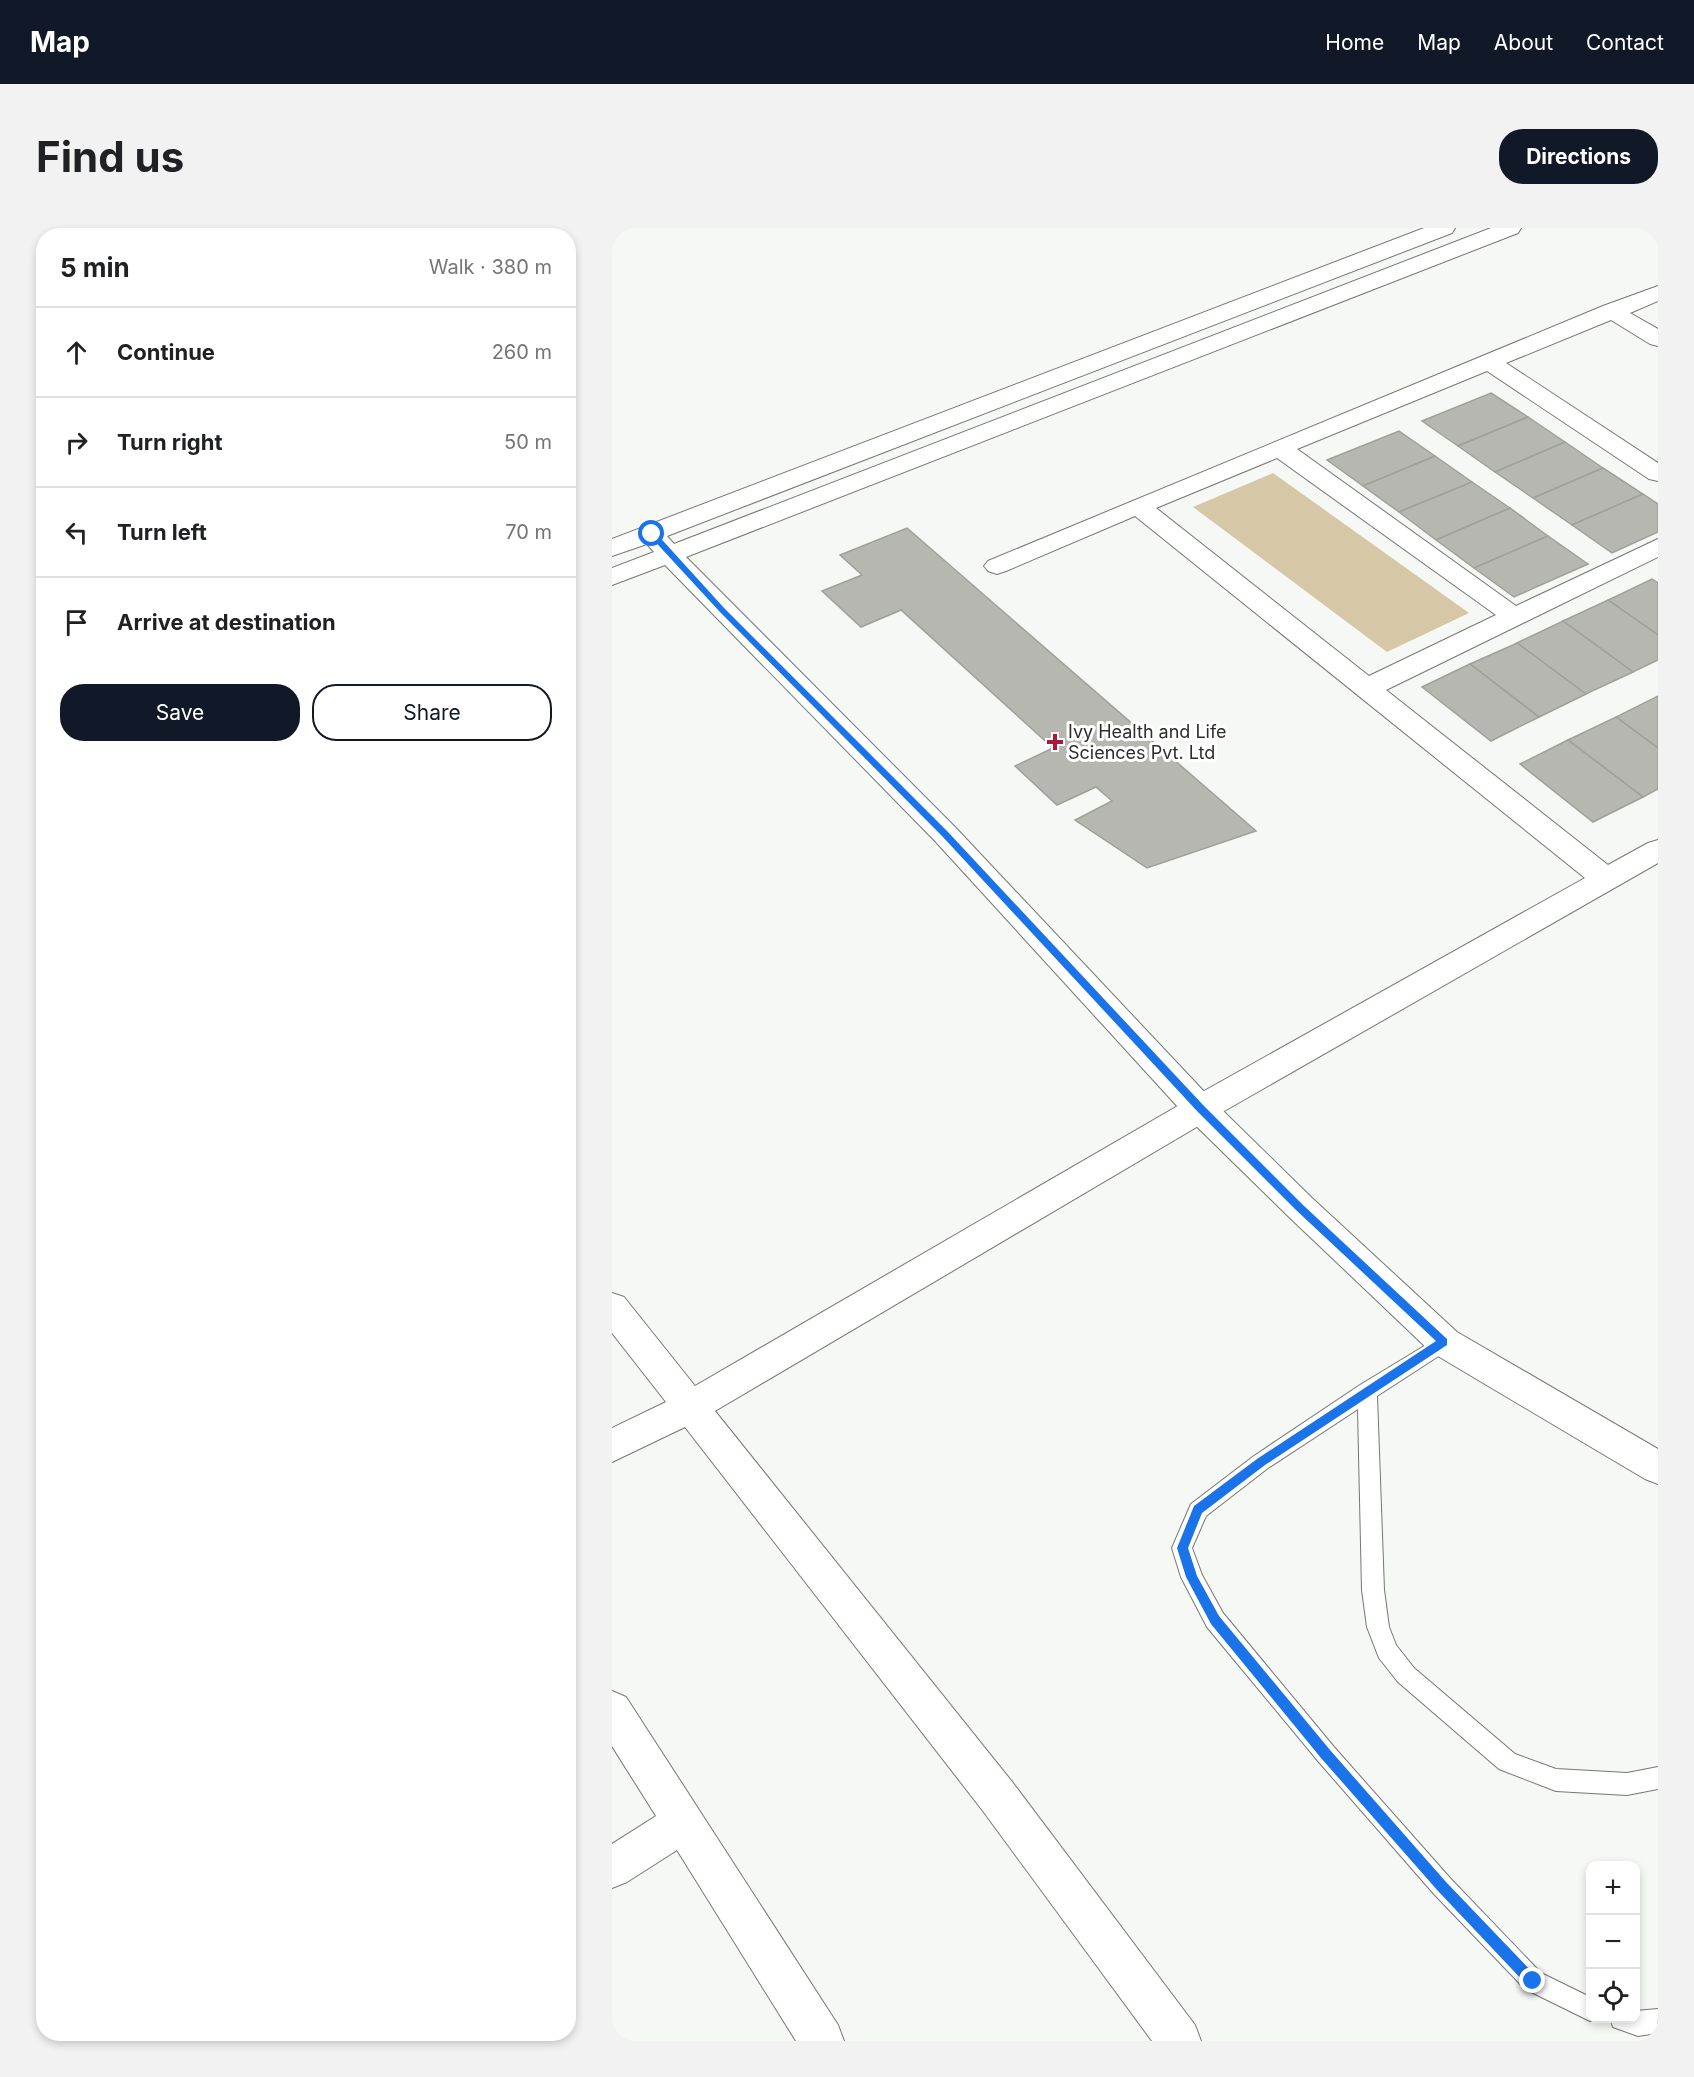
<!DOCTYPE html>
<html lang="en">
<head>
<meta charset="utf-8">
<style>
  :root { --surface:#fff; --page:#f2f2f2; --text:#202124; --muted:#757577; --line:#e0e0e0; --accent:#111827 }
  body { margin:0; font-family:Inter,sans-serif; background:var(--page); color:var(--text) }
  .controls { position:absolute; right:18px; bottom:18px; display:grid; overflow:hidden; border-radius:12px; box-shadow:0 3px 9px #0003 }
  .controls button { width:54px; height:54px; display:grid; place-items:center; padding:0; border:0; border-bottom:2px solid var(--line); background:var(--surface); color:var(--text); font:30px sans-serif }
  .stop { position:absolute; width:18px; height:18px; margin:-14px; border:4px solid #1a73e8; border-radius:50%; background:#fff }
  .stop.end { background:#1a73e8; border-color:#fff; box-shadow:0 2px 6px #0008 }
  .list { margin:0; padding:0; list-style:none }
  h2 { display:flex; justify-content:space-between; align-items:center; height:78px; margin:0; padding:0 24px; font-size:26px }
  h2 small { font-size:20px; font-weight:400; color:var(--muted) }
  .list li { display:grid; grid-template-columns:39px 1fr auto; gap:18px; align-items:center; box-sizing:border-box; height:90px; padding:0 24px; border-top:2px solid var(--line) }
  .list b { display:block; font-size:22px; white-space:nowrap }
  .list em { font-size:20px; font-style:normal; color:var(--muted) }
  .actions { display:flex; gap:12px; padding:18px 24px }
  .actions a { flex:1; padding:14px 0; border:2px solid var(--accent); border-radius:24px; text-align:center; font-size:21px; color:var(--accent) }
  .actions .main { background:var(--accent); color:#fff }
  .icon { flex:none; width:33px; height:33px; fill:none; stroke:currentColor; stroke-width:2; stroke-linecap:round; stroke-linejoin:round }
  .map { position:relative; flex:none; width:1046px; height:1813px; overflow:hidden; border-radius:24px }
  header { display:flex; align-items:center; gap:36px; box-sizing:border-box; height:84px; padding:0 30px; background:var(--accent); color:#fff }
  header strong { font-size:28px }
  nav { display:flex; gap:33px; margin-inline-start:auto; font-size:21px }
  .intro { display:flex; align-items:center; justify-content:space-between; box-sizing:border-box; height:144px; padding:0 36px }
  h1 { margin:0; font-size:42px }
  .button { padding:15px 27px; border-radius:24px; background:var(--accent); color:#fff; font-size:21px; font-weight:700 }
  main { display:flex; gap:36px; padding:0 36px }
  aside { flex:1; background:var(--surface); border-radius:24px; box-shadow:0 3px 9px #0003 }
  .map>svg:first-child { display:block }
  .green { fill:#d6c7a6 }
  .building { fill:#b7b7b2; stroke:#a0a09b; stroke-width:1.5 }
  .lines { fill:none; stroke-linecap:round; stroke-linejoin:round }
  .lane-casing { stroke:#757773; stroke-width:2 }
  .street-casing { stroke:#757773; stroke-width:2 }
  .secondary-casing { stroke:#757773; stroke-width:2 }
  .lane { fill:#fff; fill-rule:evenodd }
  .street { fill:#fff; fill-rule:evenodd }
  .secondary { fill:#fff; fill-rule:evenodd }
  .route { fill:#1a73e8 }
  .poi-dot { fill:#ad193a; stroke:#fff; stroke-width:2 }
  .labels { text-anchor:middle; stroke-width:6; stroke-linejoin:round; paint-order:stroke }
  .poi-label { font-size:18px; fill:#2c2d2c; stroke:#fff; text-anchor:start }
</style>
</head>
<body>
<header>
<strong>Map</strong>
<nav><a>Home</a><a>Map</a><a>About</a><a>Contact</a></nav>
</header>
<div class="intro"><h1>Find us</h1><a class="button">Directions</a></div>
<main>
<aside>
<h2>5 min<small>Walk · 380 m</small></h2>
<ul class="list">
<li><svg class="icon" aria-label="ahead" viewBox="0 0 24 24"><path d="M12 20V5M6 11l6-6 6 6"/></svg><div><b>Continue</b></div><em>260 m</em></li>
<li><svg class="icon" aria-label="right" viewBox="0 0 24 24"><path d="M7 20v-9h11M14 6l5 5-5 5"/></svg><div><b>Turn right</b></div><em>50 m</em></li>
<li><svg class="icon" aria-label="left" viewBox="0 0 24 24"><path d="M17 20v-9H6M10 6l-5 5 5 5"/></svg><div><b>Turn left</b></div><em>70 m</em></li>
<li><svg class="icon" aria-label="arrive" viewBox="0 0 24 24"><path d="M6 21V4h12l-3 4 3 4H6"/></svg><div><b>Arrive at destination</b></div></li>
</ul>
<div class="actions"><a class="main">Save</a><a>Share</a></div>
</aside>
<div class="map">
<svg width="1046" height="1813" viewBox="0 0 1046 1813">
  <rect width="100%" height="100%" fill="#f5f8f4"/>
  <polygon class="green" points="661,245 857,385 775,424 581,279"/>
  <g class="building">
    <polygon points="879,165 916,189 846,218 810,193"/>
    <polygon points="916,189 953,214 883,244 846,218"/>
    <polygon points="787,203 823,228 751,258 715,232"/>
    <polygon points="953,214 991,240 921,270 883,244"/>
    <polygon points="823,228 860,254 787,284 751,258"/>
    <polygon points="991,240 1031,266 960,297 921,270"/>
    <polygon points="860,254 898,280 824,312 787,284"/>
    <polygon points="1031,266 1046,276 1046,304 1000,325 960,297"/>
    <polygon points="898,280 936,308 862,340 824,312"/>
    <polygon points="295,300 644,603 535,640 463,592 500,573 484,559 445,577 403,538 441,520 289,382 249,399 210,363 250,347 228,327"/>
    <polygon points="936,308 976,336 902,369 862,340"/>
    <polygon points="1040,351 1046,355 1046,407 996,372"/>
    <polygon points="996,372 1046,407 1046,432 1021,444 951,393"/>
    <polygon points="951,393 1021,444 974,466 905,415"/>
    <polygon points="905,415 974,466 927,489 858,436"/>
    <polygon points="858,436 927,489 879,513 810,459"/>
    <polygon points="1046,468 1046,520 1004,489"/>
    <polygon points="1004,489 1046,520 1046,561 1031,569 956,512"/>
    <polygon points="956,512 1031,569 981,594 908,536"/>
  </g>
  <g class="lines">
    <defs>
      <g id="lane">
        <polygon points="832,1106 839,1108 842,1114 839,1120 765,1168 772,1362 777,1399 784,1417 802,1440 903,1526 944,1541 1015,1545 1046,1539 1046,1561 1015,1567 944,1563 887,1541 786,1454 767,1430 755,1399 750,1362 746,1181 656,1240 594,1288 580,1320 590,1347 611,1385 722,1519 838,1650 929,1745 978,1769 978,1790 984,1790 978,1793 913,1761 822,1666 706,1533 595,1399 569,1349 560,1320 579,1276 642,1228 748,1157"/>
        <polygon points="1046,1781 1046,1805 1026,1808 1001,1799 998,1790 1023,1790 1023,1783"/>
      </g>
      <g id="street">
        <path d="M 1046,58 L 1046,73 L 1018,85 L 1046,101 L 1046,118 L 1038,116 L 999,92 L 894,135 L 1046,235 L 1046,253 L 1037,251 L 875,143 L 685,221 L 904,378 L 1046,311 L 1046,329 L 774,462 L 996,637 L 1036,615 L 1046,612 L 1046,635 L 600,890 L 103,1183 L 401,1555 L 583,1797 L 589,1813 L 540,1813 L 371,1583 L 73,1199 L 0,1234 L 0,1200 L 54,1174 L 0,1105 L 0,1065 L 12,1069 L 83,1158 L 576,872 L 973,650 L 523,288 L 394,343 L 385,346 L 376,343 L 372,338 L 376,333 L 991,78 ZM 665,230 L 884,387 L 757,448 L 544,280 Z"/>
        <polygon points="0,1463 14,1469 226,1797 232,1813 184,1813 65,1622 15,1654 0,1660 0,1616 44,1588 0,1518"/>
      </g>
      <polygon id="secondary" points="812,0 843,0 840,5 55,308 62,316 879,0 909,0 906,5 74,329 343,599 600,872 700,970 845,1104 1046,1221 1046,1256 1033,1251 819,1124 676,988 576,890 323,613 53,337 0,357 0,340 42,324 35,316 0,328 0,311"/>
    </defs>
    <use href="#lane" class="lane-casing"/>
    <use href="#street" class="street-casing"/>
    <use href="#secondary" class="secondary-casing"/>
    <use href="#lane" class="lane"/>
    <use href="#street" class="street"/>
    <use href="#secondary" class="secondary"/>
  </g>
  <polygon class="route" points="37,304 43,304 113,381 336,604 592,878 691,977 835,1111 835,1117 653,1237 590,1285 576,1320 585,1348 607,1388 718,1522 834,1654 925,1749 927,1753 925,1758 921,1760 916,1758 826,1663 709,1530 599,1396 574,1349 565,1320 582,1278 645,1231 824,1113 684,982 585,883 330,608 108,384 37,307"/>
  <path class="poi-dot" d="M440 505h6v6h6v6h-6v6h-6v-6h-6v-6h6z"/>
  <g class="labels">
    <g class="poi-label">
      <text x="456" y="510">Ivy Health and Life<tspan x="456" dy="21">Sciences Pvt. Ltd</tspan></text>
    </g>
  </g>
</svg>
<div class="controls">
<button>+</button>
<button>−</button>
<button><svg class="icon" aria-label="locate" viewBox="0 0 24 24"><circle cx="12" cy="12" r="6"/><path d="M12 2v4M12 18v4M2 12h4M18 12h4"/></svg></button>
</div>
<div class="stop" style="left:40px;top:306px"></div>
<div class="stop end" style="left:921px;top:1753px"></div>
</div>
</main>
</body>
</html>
